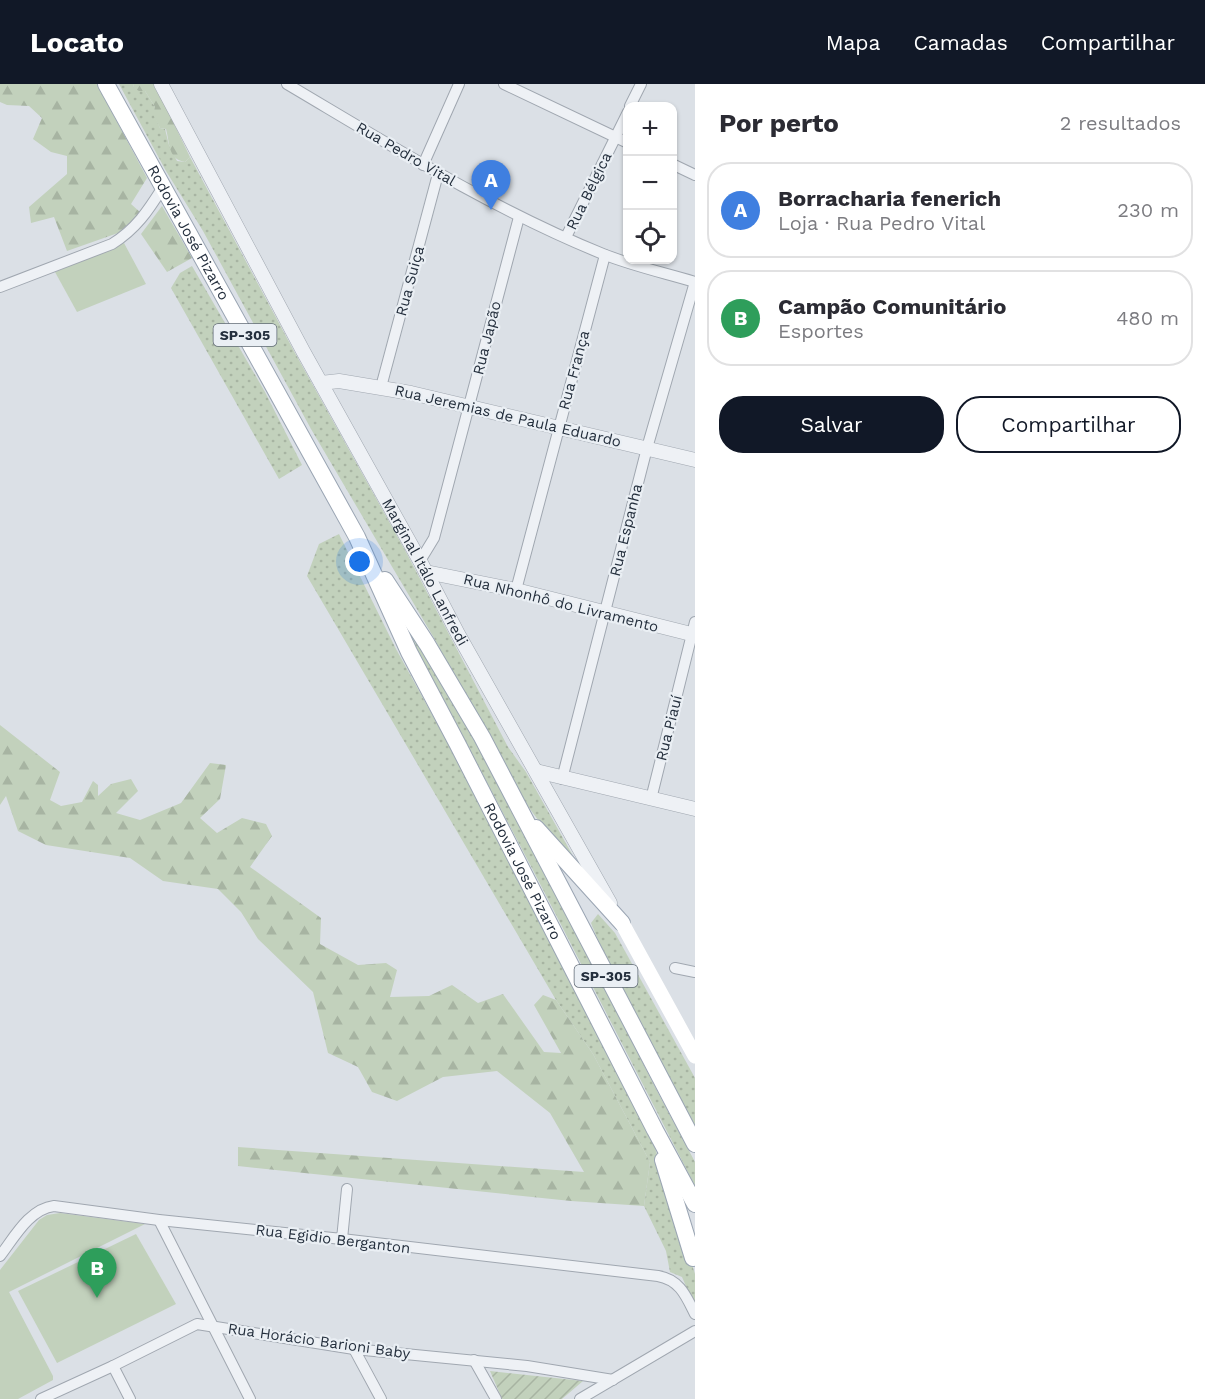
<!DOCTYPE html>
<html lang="pt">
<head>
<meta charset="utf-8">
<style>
  :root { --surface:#fff; --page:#f2f2f3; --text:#2b2b33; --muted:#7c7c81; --line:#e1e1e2; --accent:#111827 }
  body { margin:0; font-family:"Work Sans",sans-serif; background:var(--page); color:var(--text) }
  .controls { position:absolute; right:18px; top:18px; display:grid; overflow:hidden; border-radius:12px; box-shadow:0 2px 4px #0004 }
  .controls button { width:54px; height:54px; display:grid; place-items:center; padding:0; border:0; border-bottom:2px solid var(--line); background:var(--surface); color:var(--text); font:30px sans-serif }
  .you { position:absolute; left:360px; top:478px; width:21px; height:21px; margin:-15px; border:4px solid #fff; border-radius:50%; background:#1a73e8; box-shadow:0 0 0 9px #1a73e833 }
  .badge { display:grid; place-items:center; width:39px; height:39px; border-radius:50%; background:var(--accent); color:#fff; font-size:20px; font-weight:700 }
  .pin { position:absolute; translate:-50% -50px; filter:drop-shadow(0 2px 3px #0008) }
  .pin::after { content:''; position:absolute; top:32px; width:21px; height:18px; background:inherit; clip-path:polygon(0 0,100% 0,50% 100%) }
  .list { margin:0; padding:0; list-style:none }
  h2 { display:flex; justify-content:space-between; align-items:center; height:78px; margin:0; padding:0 24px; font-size:26px }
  h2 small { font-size:20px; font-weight:400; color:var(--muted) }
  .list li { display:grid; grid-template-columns:39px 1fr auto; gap:18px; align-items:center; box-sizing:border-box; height:96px; margin:0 12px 12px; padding:0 12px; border:2px solid var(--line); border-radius:24px }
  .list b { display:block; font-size:22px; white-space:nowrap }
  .list p { margin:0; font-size:20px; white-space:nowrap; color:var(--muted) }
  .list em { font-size:20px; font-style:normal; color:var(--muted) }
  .actions { display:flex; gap:12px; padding:18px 24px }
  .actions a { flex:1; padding:14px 0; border:2px solid var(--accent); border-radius:24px; text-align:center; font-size:21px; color:var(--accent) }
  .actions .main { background:var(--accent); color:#fff }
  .icon { flex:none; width:33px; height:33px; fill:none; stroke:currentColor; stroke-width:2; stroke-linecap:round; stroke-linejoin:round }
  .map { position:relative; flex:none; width:695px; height:1315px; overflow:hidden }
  header { display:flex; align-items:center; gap:36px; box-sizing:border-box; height:84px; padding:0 30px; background:var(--accent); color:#fff }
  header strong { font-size:28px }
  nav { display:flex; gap:33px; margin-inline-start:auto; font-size:21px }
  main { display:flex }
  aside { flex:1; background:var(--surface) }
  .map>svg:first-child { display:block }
  .grass { fill:url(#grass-dots) }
  .forest { fill:url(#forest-firs) }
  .park { fill:#c2d1bc }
  .garden { fill:url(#garden-furrows) }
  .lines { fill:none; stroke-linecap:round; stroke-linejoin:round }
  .minor-casing { stroke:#a0a7b0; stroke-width:12 }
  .tertiary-casing { stroke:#a0a7b0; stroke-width:15 }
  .primary-casing { stroke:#9aa5b3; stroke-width:18 }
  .minor { stroke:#eef1f5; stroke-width:10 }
  .tertiary { stroke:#eef1f5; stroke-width:14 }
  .secondary { stroke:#fff; stroke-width:15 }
  .primary { stroke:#fff; stroke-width:16 }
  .labels { text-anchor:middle; stroke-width:4.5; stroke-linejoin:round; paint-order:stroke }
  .shield { fill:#eaeff4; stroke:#5f6974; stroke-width:1.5 }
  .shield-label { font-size:14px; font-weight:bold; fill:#242f3d }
  .street-label { font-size:15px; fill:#242f3d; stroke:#eaeff4 }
</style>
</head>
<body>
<header>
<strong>Locato</strong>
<nav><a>Mapa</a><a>Camadas</a><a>Compartilhar</a></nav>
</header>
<main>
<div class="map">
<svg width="695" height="1315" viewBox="0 0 695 1315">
  <defs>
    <pattern id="grass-dots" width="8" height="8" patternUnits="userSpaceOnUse" patternTransform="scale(1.5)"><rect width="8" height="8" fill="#c2d1bc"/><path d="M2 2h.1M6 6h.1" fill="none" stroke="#a7b4a2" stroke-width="1.8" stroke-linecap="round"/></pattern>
    <pattern id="forest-firs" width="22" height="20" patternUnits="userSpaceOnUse" patternTransform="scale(1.5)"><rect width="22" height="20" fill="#c2d1bc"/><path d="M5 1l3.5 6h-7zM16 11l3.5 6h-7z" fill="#a7b4a2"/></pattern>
    <pattern id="garden-furrows" width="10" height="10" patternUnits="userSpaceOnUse" patternTransform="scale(1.5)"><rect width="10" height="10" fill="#c2d1bc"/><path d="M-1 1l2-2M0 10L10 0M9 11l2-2" fill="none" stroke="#a7b4a2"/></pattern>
  </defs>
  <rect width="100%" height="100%" fill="#dbe0e6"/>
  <g class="grass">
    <polygon points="119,0 133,0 134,4 145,7 155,23 154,30 160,44 165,45 169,61 177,77 185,78 190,73 295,269 406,468 508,663 526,688 587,797 564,771 527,721 487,647 459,601 434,554 311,345 203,147 166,87"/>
    <polygon points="192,182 265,308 302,381 279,395 171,204 180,189"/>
    <polygon points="339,450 396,565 478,714 649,1045 695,1190 695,1223 682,1193 670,1188 666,1167 644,1122 650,1078 593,970 556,916 307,492 319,460"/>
    <polygon points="397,527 423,564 475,658 595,884 656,1005 695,1078 695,1102 535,790"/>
    <polygon points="598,830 615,849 695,994 695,1043 640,941 598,856 591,839"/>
  </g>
  <g class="forest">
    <polygon points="0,0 97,0 147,94 131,120 141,129 118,149 67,167 54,133 31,139 29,123 67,90 67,72 51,68 33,55 42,34 29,22 7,21 0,18"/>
    <path d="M 133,0 L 155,0 L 190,73 L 185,78 C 168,75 170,60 166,45 L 160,44 L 153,30 L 155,23 L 145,7 L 139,7 L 134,4 Z"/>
    <polygon points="162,122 192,174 167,188 141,150"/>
    <polygon points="0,641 60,688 50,716 61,722 82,718 93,697 98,701 98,712 111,700 131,695 138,707 116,729 140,736 181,719 210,679 226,681 220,715 200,734 217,749 242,734 266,740 272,752 250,783 321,834 320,860 358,881 386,879 397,886 390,913 429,912 452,901 478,919 503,910 544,968 561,969 534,921 543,911 556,916 593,970 650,1078 644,1122 571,1117 238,1082 238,1063 584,1088 550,1029 497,987 443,993 397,1017 372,1008 358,983 328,969 313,908 258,855 241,828 218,805 163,797 130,774 46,761 18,747 6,712 0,721"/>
  </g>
  <g class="park">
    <polygon points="124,159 146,200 77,228 55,188"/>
    <polygon points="60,1129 145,1140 9,1208 53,1292 53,1296 18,1315 0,1315 0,1186 39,1136 47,1131"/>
    <polygon points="136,1150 176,1220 57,1279 18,1207"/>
  </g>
  <polygon class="garden" points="490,1287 583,1297 562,1315 502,1315"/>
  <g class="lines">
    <defs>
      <g id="minor">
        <path d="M 287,0 C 390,61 492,125 603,170 C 633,182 665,189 695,198"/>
        <polyline points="504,0 628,59"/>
        <polyline points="630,22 641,0"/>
        <polyline points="672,80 695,91"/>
        <polyline points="423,81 459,0"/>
        <polyline points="566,153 628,28"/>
        <path d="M 0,203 L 112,160 C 136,145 148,127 163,103"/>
        <polyline points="381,303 438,90"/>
        <polyline points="420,477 434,454 519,133"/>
        <polyline points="516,506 605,171"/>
        <polyline points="562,695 647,364 695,198"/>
        <polyline points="651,715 695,538"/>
        <polyline points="675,884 695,888"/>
        <polyline points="159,1136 250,1315"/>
        <polyline points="342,1155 347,1105"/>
        <path d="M 0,1172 C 14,1154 29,1125 54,1122 L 159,1136 L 342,1155 L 658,1192 C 680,1196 686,1212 695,1230"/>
        <polyline points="354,1265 381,1315"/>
        <polyline points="474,1276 496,1315"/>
        <polyline points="113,1282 130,1315"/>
        <polyline points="41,1315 113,1282 197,1240 354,1265 527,1282 613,1296"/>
        <polyline points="580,1315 695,1247"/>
      </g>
      <g id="tertiary">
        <path id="s1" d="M 161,0 L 303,267 L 420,477 L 458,550 L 610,819"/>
        <polyline points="321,299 339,297 411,309 695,376"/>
        <polyline points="426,488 516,506 695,551"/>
        <polyline points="536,687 695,725"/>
      </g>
      <g id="primary">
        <path id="s2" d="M 106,0 L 357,453 L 409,568 L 457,659 L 655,1046 L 695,1120"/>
        <polyline points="385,496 427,560 482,653 695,1060"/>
        <polyline points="536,744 622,839"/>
        <polyline points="663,1076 693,1174"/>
      </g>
    </defs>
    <use href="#minor" class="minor-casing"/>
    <use href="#tertiary" class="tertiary-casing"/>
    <use href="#primary" class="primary-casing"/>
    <use href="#minor" class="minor"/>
    <use href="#tertiary" class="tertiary"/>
    <polyline class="secondary" points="622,839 695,972"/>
    <use href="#primary" class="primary"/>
  </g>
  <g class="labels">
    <g class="shield">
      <rect x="213.5" y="240" width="63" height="22" rx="4.5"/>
      <rect x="574.5" y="881" width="63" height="22" rx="4.5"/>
    </g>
    <g class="shield-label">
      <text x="245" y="256">SP-305</text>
      <text x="606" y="897">SP-305</text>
    </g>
    <g class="street-label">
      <text transform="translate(406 70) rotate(30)" y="5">Rua Pedro Vital</text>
      <text transform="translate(589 107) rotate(-64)" y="5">Rua Bélgica</text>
      <text dy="5" stroke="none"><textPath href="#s2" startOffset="170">Rodovia José Pizarro</textPath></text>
      <text transform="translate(410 197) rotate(-75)" y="5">Rua Suiça</text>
      <text transform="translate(487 254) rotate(-76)" y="5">Rua Japão</text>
      <text transform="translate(574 286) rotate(-75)" y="5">Rua França</text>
      <text transform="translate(508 332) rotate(13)" y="5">Rua Jeremias de Paula Eduardo</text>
      <text transform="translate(626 446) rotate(-76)" y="5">Rua Espanha</text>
      <text dy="5" stroke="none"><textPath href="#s1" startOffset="555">Marginal Itálo Lanfredi</textPath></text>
      <text transform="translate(561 519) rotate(14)" y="5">Rua Nhonhô do Livramento</text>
      <text transform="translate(669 644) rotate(-76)" y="5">Rua Piauí</text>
      <text dy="5" stroke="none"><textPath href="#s2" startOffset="891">Rodovia José Pizarro</textPath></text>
      <text transform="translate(333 1155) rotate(7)" y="5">Rua Egidio Berganton</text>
      <text transform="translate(319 1257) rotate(8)" y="5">Rua Horácio Barioni Baby</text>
    </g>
  </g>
</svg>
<div class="controls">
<button>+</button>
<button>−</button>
<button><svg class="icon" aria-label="locate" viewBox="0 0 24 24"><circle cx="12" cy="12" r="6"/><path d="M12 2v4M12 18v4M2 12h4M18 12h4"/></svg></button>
</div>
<div class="you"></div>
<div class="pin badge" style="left:491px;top:126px;background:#3f7fe0">A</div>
<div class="pin badge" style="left:97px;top:1214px;background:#2e9e5b">B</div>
</div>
<aside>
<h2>Por perto<small>2 resultados</small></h2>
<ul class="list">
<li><span class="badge" style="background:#3f7fe0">A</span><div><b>Borracharia fenerich</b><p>Loja · Rua Pedro Vital</p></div><em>230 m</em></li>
<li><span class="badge" style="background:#2e9e5b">B</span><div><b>Campão Comunitário</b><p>Esportes</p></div><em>480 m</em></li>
</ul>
<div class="actions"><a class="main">Salvar</a><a>Compartilhar</a></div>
</aside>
</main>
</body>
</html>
